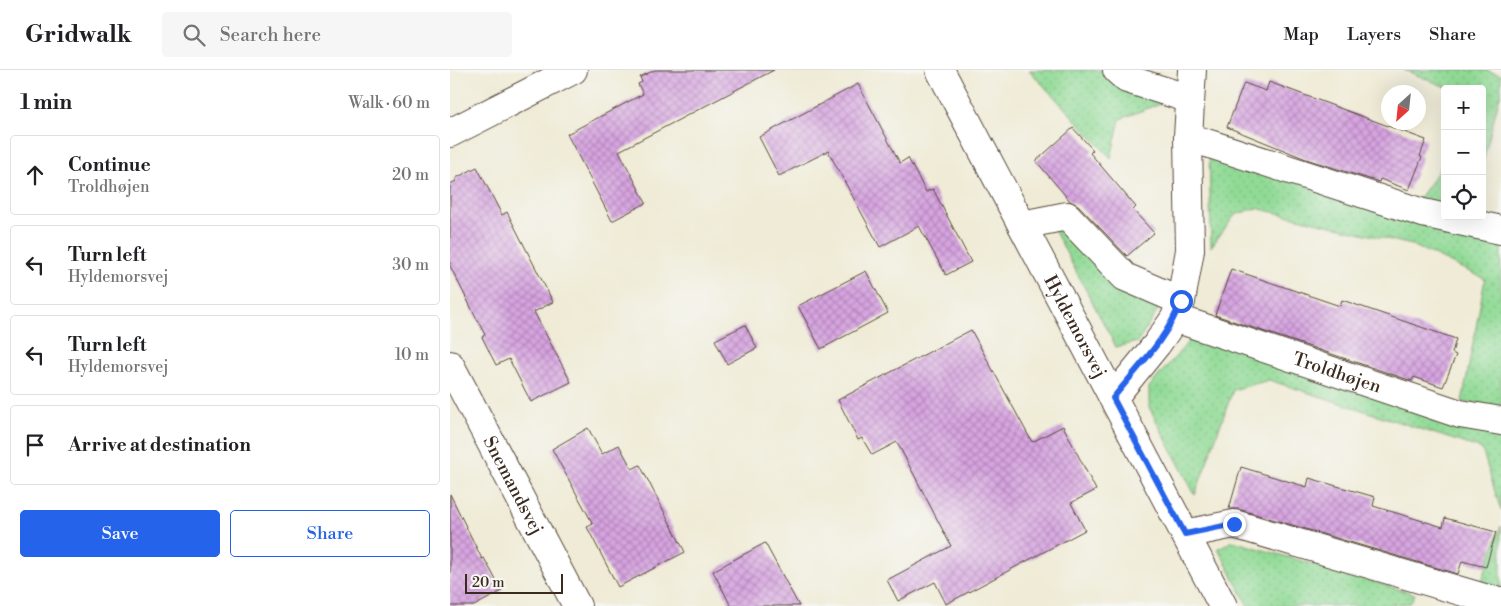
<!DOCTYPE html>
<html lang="en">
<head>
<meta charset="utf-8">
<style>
  :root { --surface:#fff; --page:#f6f6f6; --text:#202124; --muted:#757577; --line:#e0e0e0; --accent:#2563eb }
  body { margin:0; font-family:"Libre Bodoni",serif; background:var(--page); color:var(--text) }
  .controls { position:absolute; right:15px; top:15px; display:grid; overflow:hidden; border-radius:5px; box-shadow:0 5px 20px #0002 }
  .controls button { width:45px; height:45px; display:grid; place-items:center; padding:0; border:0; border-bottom:1px solid var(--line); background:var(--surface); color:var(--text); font:25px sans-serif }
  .compass { position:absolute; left:931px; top:15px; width:45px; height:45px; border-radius:50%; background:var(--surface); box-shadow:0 5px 20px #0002; rotate:207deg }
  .scale { position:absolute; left:15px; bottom:12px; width:98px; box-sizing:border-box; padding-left:5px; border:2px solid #3b2a1e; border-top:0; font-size:14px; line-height:18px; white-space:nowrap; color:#3b2a1e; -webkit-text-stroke:4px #f6f6f2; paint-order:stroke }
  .stop { position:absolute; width:15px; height:15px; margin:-11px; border:4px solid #2563eb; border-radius:50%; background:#fff }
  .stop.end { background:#2563eb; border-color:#fff; box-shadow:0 1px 5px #0008 }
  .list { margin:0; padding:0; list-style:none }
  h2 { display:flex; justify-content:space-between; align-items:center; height:65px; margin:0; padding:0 20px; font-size:21px }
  h2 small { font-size:16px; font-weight:400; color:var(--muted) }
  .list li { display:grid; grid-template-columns:32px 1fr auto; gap:15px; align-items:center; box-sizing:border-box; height:80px; margin:0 10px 10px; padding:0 10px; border:1px solid var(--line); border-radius:5px }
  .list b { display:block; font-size:19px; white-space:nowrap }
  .list p { margin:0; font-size:16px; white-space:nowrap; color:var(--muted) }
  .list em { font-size:16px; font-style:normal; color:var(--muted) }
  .actions { display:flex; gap:10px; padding:15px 20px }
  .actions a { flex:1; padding:11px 0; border:1px solid var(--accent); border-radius:5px; text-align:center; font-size:18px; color:var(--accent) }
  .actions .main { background:var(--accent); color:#fff }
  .icon { flex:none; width:28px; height:28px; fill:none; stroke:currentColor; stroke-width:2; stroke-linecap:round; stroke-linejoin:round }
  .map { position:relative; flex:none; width:1051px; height:536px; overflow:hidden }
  header { display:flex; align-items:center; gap:30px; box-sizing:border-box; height:70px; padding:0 25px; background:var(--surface); border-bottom:1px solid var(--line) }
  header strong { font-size:24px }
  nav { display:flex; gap:28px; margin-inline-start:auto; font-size:18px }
  .search { width:350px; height:45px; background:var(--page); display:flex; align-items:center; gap:12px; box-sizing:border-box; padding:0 18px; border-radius:5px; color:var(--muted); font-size:19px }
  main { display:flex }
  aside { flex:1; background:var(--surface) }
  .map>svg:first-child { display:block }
  .grass { fill:url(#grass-dots); stroke:#66825a }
  .building { fill:url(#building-cross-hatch) }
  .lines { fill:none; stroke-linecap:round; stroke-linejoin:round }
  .minor-casing { stroke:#56473a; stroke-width:30 }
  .minor { stroke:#fff; stroke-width:28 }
  .route { stroke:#2563eb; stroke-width:6 }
  .labels { text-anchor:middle; stroke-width:4.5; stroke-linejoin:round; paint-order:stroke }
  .street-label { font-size:18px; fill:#3b2a1e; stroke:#f6f6f2 }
</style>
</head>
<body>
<header>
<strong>Gridwalk</strong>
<div class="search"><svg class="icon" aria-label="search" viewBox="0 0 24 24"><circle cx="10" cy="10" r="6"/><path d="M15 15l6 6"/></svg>Search here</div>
<nav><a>Map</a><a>Layers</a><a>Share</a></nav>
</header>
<main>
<aside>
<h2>1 min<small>Walk · 60 m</small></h2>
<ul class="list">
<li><svg class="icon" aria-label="ahead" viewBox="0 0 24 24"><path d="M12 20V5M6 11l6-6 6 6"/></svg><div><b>Continue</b><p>Troldhøjen</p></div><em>20 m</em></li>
<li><svg class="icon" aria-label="left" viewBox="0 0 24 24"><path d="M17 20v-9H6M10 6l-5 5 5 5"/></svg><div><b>Turn left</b><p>Hyldemorsvej</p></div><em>30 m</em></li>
<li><svg class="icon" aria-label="left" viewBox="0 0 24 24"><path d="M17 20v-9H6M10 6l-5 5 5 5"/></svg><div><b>Turn left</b><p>Hyldemorsvej</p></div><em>10 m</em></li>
<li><svg class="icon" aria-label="arrive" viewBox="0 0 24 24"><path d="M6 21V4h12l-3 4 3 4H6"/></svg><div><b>Arrive at destination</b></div></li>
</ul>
<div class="actions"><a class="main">Save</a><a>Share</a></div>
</aside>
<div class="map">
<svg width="1051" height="536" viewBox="0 0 1051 536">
  <defs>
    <pattern id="grass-dots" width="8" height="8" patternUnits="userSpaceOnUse" patternTransform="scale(1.25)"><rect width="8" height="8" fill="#90da95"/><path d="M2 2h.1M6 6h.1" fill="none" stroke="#7dbb80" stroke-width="1.8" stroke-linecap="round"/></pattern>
    <pattern id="building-cross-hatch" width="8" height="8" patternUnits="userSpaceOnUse" patternTransform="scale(1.25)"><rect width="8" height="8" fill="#d7a4e1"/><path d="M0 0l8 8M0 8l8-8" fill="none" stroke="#b086b6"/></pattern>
  </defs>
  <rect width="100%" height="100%" fill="#f6f6f2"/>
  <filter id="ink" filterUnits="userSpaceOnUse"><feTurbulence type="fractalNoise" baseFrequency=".02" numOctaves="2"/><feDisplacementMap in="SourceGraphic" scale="10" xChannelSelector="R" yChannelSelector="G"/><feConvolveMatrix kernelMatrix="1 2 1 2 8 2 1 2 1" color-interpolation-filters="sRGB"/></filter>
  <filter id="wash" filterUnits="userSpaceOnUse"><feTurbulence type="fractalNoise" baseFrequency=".0096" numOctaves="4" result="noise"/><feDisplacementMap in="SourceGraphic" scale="20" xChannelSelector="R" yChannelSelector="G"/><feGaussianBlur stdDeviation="1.12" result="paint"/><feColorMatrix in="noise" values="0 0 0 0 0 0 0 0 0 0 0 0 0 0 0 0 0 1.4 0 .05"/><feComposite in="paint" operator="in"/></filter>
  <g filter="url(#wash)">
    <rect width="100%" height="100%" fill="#efebd6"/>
    <g class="grass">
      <polygon points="579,0 652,0 671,16 717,31 670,49 661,88"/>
      <polygon points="954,0 1034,0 1051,5 1051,25 1050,25 1032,96 1032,19 1001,19"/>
      <polygon points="759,76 1051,167 1051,338 1012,332 1035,209 962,175 806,138 785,145 761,177"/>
      <polygon points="995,86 995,140 966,132 987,103"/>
      <polygon points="601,154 669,211 709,238 688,272 666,277"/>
      <polygon points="746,263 1051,359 1051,441 1032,379 819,310 783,320 745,425 699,337 699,317"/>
      <polygon points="1051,456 1051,520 1030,516"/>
      <polygon points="783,471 965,524 960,533 926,536 798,536 768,478"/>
    </g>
    <g id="blocks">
      <g class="building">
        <polygon points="205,0 324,0 169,81 196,133 162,151 117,64 193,24 188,14 192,12 190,7"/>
        <polygon points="819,12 976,70 970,86 972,87 959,120 930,109 929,112 856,89 777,57 794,13 816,21"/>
        <polygon points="408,14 450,93 458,88 476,122 483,119 521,192 496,205 469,156 430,177 378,81 329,106 309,67"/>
        <polygon points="623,58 643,80 640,83 686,137 683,140 704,163 677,186 628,135 620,131 586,91"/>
        <polygon points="27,97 52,145 57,142 103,232 84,242 121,312 81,332 59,289 46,295 32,267 35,265 0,196 0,114 6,111 6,108"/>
        <polygon points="781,199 890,236 892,230 1006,269 1002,283 1006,285 993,317 964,307 962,311 765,245"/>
        <polygon points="416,201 438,243 371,279 348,236"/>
        <polygon points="295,255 307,278 277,294 265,270"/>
        <polygon points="521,260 582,372 613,356 646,420 621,433 635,460 496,534 485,512 448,531 437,510 501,476 447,372 422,385 412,368 408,370 388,330"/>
        <polygon points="138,358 152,384 169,375 182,399 190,395 235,482 168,517 137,457 143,454 102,379"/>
        <polygon points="791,397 857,417 859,408 925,427 923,436 993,457 995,448 1046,462 1036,497 1012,491 1008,504 788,439 779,439"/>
        <polygon points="0,424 32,489 34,488 52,521 24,536 0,536"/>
        <polygon points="315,473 349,536 281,536 263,501"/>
      </g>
    </g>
  </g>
  <g filter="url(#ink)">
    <use href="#blocks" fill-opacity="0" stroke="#56473a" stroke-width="1"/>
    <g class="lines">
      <defs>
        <g id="minor">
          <path id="s1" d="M 490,0 L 773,536"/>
          <polyline points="667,0 677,9 740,29"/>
          <polyline points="0,63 123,0"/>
          <polyline points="738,67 973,143 1051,160"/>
          <polyline points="572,155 617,146 675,207 731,231"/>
          <path id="s2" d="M 725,248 L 1010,344 L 1051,351"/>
          <path id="s3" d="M 0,295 L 127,536"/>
          <polyline points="663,328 707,274 725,248 731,231 740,180 738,67 742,0"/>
          <polyline points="735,464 784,454 1034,528 1051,531"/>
        </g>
      </defs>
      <use href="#minor" class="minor-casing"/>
      <use href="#minor" class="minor"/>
    </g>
  </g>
  <g class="lines" filter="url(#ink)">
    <path class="route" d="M 731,231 C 718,268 687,298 663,328 L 735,464 L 784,454"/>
  </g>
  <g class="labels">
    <g class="street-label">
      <text dy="6" stroke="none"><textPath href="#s1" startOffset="290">Hyldemorsvej</textPath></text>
      <text dy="6" stroke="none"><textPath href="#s2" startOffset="171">Troldhøjen</textPath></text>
      <text dy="6" stroke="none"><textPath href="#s3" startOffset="136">Snemandsvej</textPath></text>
    </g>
  </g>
</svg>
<div class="controls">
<button>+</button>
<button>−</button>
<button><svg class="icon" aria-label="locate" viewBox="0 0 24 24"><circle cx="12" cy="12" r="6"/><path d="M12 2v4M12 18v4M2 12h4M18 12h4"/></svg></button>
</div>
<svg class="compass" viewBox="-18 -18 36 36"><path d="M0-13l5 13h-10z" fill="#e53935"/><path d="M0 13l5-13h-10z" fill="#757577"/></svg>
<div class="scale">20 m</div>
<div class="stop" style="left:731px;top:231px"></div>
<div class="stop end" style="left:784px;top:454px"></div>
</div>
</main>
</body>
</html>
